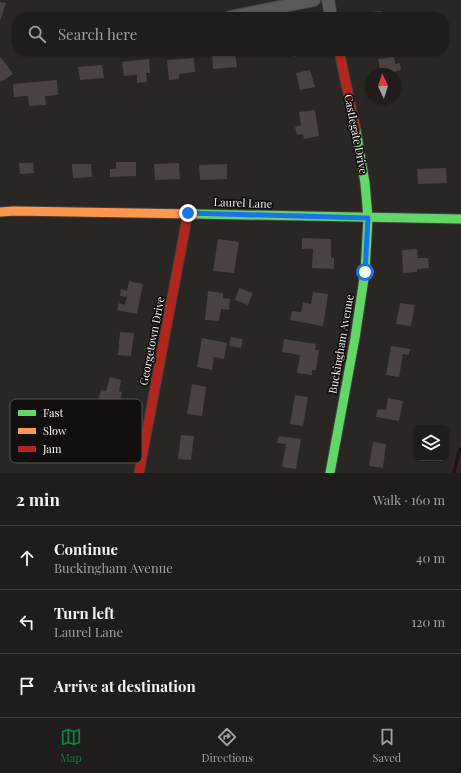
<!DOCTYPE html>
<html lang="en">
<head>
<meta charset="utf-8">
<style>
  :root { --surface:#1f1c1b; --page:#2c2928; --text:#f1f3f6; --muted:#a1a1a3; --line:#3c3a3a; --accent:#0b8043 }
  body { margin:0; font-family:"Playfair Display",serif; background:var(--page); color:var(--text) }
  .controls { position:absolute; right:12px; bottom:12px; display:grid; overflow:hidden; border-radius:8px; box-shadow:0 1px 3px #0004 }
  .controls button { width:36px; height:36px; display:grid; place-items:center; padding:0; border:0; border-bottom:1px solid var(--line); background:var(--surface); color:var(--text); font:20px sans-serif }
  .compass { position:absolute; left:365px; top:68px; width:36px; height:36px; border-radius:50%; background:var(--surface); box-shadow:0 1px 3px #0004; rotate:356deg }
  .stop { position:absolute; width:12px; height:12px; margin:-9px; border:3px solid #1a73e8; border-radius:50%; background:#fff }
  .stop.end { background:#1a73e8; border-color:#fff; box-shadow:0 1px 4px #0008 }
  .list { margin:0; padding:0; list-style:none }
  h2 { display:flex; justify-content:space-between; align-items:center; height:52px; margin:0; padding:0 16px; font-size:17px }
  h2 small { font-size:13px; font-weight:400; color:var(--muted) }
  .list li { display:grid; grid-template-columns:26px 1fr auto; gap:12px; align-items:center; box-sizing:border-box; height:64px; padding:0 16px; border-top:1px solid var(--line) }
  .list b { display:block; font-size:15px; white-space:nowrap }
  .list p { margin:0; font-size:13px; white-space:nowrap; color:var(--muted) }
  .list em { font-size:13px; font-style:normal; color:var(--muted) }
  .icon { flex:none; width:22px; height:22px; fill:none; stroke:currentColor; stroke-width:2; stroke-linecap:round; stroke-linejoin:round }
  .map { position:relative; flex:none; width:461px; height:473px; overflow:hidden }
  .search { position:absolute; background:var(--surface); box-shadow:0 1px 3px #0004; left:12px; right:12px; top:12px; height:44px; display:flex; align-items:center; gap:10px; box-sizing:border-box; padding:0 14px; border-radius:16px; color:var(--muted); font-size:15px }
  .sheet { height:244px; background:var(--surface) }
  nav { display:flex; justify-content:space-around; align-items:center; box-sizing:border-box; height:56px; border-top:1px solid var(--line); background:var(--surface); font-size:11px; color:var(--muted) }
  nav a { display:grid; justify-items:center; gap:2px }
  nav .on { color:var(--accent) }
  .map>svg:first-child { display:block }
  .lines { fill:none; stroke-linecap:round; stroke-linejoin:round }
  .stream { stroke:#290c1a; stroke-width:3 }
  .building { fill:#4a4241 }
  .street-casing { stroke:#43413f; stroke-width:14 }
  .fast-casing { stroke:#43413f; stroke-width:11 }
  .slow-casing { stroke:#43413f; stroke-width:11 }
  .jam-casing { stroke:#43413f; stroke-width:11 }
  .street { stroke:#5b5958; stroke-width:12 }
  .fast { stroke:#63d668; stroke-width:9 }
  .slow { stroke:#ff974d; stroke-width:9 }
  .jam { stroke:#b3261e; stroke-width:9 }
  .route { stroke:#1a73e8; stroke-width:5 }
  .labels { text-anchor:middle; stroke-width:3.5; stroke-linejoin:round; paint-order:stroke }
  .street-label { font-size:11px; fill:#f6f2f0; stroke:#120f0e }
  .key { fill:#120f0e; stroke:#565352; stroke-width:1 }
  .key-label { font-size:11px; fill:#f6f2f0 }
</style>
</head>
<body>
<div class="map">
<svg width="461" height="473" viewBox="0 0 461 473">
  <rect width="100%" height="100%" fill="#292624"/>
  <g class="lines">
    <polyline class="stream" points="454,473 458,455 461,448"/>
  </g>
  <g class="building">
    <polygon points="0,2 6,3 0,21"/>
    <polygon points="381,11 382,17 371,17 370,12"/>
    <polygon points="291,51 307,51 307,53 293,57"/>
    <polygon points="235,53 237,67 213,69 212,55"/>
    <polygon points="1,57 13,74 1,82 0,80 0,58"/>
    <polygon points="394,57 395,64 400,63 401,70 394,72 394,74 381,74 378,59"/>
    <polygon points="194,58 195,72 179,74 179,79 169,80 167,60"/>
    <polygon points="149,59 150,73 146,73 147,82 137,83 137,75 124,76 122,62"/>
    <polygon points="102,65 104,78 80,80 78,67"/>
    <polygon points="310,70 315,87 300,90 296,73"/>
    <polygon points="57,80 58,95 45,96 46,105 29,106 28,96 14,97 13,84"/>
    <polygon points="315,110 319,136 304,139 303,134 297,135 295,127 301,125 299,112"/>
    <polygon points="116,162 136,162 136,176 110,177 110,169 116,169"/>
    <polygon points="19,163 33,163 34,173 20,174"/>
    <polygon points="179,163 180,179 155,180 154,164"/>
    <polygon points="72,164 91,164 92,177 73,178"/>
    <polygon points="227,164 227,179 200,180 199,165"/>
    <polygon points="446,168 447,183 418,184 417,169"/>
    <polygon points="302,238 331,239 331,258 334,258 334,269 312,268 313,249 302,249"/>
    <polygon points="218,239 239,242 234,273 213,271"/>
    <polygon points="417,249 418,258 428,258 429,268 417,269 417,272 403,273 402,250"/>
    <polygon points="129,281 143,284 137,314 117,310 119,303 125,305 127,297 120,296 121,289 127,291"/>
    <polygon points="239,288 253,293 248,305 235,300"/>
    <polygon points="208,291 223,293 223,298 230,299 229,310 221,309 219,321 205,320"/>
    <polygon points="313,292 328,294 323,326 290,320 292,311 301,312 303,302 311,304"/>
    <polygon points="400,303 415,305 411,326 396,324"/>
    <polygon points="120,332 134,333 131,356 118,355"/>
    <polygon points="231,337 243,339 241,348 229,346"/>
    <polygon points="202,338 227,343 224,359 214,357 212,370 197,367"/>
    <polygon points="284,339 316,344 315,350 319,350 316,370 312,370 312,375 297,373 300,355 282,352"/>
    <polygon points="391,346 410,349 409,355 403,354 399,377 386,375"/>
    <polygon points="110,377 121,380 119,391 122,392 119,406 98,402 101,390 106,391"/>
    <polygon points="192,384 206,387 202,416 187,414"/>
    <polygon points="295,395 308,397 303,426 290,424"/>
    <polygon points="388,398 403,401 399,421 376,417 378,409 386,410"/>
    <polygon points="181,435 194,436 191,460 178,459"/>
    <polygon points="279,436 301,439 296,469 282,467 286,444 277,443"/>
    <polygon points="373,442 386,444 383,468 369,466"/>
  </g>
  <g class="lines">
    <defs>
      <g id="street">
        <polyline points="328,0 331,17"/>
        <polyline points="230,17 314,0"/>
      </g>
      <g id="fast">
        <polyline points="195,214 461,219"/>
        <polyline points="330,473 355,338 365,272 368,218 365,183 356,130"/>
      </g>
      <polyline id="slow" points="0,212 14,211 195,214"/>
      <g id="jam">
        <polyline points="339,51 356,130"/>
        <polyline points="139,473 188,213"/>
      </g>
    </defs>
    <use href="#street" class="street-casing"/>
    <use href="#fast" class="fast-casing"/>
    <use href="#slow" class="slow-casing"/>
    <use href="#jam" class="jam-casing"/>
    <use href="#street" class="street"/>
    <use href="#fast" class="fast"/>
    <use href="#slow" class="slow"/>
    <use href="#jam" class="jam"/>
  </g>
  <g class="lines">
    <polyline class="route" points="188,213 368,218 365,272"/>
  </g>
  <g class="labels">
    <g class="street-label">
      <text transform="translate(356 134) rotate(79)" y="4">Castlegate Drive</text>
      <text transform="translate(243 203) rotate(2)" y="4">Laurel Lane</text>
      <text transform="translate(152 341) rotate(-79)" y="4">Georgetown Drive</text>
      <text transform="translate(341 344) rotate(-80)" y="4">Buckingham Avenue</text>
    </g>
  </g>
  <rect x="10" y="399" width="132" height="64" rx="6" class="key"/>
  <rect x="18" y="410" width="18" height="6" fill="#63d668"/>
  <rect x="18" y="428" width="18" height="6" fill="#ff974d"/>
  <rect x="18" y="446" width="18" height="6" fill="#b3261e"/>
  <g class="key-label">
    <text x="43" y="417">Fast</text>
    <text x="43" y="435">Slow</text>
    <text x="43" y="453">Jam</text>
  </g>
</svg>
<div class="controls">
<button><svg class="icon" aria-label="layers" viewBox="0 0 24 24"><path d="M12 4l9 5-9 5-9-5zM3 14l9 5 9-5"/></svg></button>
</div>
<svg class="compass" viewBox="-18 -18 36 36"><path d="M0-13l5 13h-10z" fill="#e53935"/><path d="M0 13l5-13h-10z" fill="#a1a1a3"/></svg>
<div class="stop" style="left:365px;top:272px"></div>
<div class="stop end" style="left:188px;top:213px"></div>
<div class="search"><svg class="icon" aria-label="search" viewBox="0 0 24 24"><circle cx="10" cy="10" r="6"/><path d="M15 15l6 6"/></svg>Search here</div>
</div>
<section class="sheet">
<h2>2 min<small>Walk · 160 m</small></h2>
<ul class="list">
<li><svg class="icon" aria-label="ahead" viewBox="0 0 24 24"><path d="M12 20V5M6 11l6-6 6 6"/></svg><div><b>Continue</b><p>Buckingham Avenue</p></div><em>40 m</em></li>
<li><svg class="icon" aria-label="left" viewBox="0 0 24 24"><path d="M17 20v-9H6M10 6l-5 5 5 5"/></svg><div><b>Turn left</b><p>Laurel Lane</p></div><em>120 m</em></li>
<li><svg class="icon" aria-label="arrive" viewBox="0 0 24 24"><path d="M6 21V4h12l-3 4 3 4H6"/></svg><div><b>Arrive at destination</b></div></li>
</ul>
</section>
<nav>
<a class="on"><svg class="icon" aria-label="map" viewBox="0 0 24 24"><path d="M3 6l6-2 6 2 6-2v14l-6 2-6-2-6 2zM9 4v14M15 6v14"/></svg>Map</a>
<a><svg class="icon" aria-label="directions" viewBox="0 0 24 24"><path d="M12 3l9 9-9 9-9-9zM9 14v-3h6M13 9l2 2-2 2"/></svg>Directions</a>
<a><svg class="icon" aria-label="saved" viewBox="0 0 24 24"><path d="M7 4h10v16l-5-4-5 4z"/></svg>Saved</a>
</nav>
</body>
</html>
